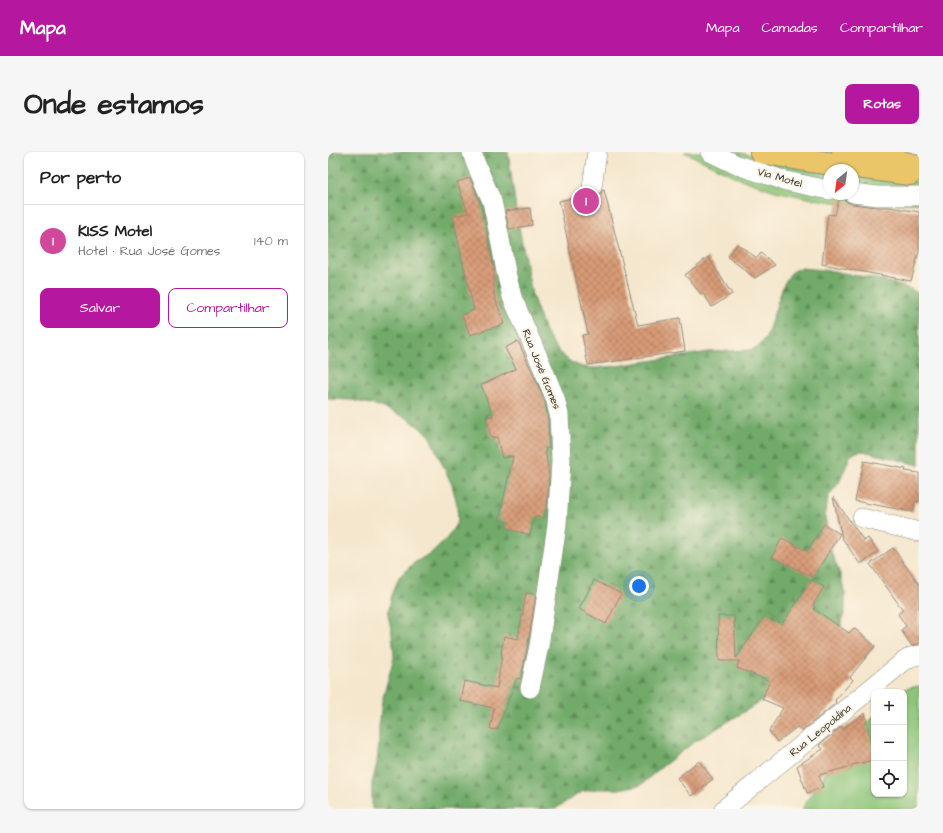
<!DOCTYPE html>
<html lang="pt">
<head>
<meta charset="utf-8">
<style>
  :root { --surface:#fff; --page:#f6f6f6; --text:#222; --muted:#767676; --line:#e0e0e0; --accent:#b5179e }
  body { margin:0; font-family:"Architects Daughter",sans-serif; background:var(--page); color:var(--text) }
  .controls { position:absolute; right:12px; bottom:12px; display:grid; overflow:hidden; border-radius:8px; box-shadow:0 1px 3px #0004 }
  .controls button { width:36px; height:36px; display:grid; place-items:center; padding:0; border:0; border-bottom:1px solid var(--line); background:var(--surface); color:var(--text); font:20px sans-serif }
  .compass { position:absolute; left:495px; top:12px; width:36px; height:36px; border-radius:50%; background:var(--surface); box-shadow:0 1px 3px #0004; rotate:209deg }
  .you { position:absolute; left:311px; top:434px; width:14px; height:14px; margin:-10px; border:3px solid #fff; border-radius:50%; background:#1a73e8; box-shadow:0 0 0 6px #1a73e833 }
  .badge { display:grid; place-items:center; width:26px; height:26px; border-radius:50%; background:var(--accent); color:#fff; font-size:13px; font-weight:700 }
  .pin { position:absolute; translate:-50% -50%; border:2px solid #fff; box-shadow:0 1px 4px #0006 }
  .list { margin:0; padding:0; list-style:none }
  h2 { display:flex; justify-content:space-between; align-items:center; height:52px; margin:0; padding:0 16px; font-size:17px }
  h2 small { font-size:13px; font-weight:400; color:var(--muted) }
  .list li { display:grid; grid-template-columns:26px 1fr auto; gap:12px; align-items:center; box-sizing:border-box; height:72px; padding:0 16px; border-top:1px solid var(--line) }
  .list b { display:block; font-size:15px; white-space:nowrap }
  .list p { margin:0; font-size:13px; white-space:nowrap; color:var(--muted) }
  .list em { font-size:13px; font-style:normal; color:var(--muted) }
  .actions { display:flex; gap:8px; padding:12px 16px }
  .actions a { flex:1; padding:9px 0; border:1px solid var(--accent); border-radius:8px; text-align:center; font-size:14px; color:var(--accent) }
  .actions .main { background:var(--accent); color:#fff }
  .icon { flex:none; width:22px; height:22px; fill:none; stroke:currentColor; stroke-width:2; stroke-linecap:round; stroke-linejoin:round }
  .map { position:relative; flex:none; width:591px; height:657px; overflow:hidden; border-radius:8px }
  header { display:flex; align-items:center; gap:24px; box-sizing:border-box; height:56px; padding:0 20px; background:var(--accent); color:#fff }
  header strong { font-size:19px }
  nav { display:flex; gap:22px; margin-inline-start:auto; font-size:14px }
  .intro { display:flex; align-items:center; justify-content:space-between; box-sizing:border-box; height:96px; padding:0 24px }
  h1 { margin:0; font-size:28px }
  .button { padding:10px 18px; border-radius:8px; background:var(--accent); color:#fff; font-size:14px; font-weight:700 }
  main { display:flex; gap:24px; padding:0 24px }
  aside { flex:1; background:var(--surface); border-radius:8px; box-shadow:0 1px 3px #0004 }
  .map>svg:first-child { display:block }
  .green { fill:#8cc579; stroke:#5c7852 }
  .forest { fill:url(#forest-firs); stroke:#4e6a4a }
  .building { fill:url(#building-cross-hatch) }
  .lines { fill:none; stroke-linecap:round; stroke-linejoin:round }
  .minor-casing { stroke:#90897c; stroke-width:20 }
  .major-casing { stroke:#90897c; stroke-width:24 }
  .highway-casing { stroke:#90897c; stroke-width:24 }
  .minor { stroke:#fff; stroke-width:19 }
  .major { stroke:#ebc669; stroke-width:22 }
  .highway { stroke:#ebc669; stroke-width:22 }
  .labels { text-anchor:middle; stroke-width:4; stroke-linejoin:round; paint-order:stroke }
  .street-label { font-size:11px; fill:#2b2b2b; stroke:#fcf5e5 }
</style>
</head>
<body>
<header>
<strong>Mapa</strong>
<nav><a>Mapa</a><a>Camadas</a><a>Compartilhar</a></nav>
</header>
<div class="intro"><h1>Onde estamos</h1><a class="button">Rotas</a></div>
<main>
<aside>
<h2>Por perto<small></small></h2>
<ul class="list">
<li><span class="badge" style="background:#d1479c">1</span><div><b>KISS Motel</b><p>Hotel · Rua José Gomes</p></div><em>140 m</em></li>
</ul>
<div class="actions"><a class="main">Salvar</a><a>Compartilhar</a></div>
</aside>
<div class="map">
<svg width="591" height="657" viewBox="0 0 591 657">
  <defs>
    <pattern id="forest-firs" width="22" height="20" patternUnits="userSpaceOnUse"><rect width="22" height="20" fill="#71aa69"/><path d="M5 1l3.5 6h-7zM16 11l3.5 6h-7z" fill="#5d8b57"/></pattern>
    <pattern id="building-cross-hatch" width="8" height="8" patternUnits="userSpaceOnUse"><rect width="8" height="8" fill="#d89b77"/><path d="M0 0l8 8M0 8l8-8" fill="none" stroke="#af7f62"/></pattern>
  </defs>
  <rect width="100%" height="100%" fill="#fcf5e5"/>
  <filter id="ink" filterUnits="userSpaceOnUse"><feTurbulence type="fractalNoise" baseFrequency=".025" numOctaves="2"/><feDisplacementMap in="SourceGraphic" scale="8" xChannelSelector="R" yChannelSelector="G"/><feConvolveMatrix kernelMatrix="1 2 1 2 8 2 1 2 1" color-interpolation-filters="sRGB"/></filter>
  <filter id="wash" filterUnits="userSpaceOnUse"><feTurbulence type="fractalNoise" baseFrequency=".012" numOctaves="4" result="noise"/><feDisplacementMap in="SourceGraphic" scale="16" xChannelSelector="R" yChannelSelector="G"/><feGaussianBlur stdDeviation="0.9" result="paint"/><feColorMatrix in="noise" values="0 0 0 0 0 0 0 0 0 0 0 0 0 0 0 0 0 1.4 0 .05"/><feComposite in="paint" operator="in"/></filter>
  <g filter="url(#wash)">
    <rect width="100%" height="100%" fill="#f5e7ce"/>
    <g class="green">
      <polygon points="356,0 406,0 517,18 501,18 501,42 525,42 525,19 591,30 591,51 541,53 512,51 479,46 447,39 412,27"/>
      <polygon points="591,534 591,657 474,657 500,618 546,564 546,642 576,642 576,540 571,540 576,537"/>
    </g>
    <polygon class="forest" points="0,0 180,0 189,64 204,143 217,179 225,192 233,202 243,210 254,215 268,216 288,214 381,200 422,198 429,196 438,186 450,149 456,132 462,122 467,118 473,116 505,119 553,128 574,134 583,137 591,142 591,313 535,299 528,300 522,304 512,329 500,345 497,365 500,382 504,402 512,422 517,442 517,457 513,474 503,493 453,536 416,560 366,590 331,617 313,633 291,637 269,637 253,640 227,657 44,657 44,631 49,611 51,590 51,575 54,549 66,505 64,481 60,463 63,446 71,425 86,411 104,400 119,386 130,369 129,352 124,333 101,283 81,267 51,254 23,248 0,247"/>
    <g id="blocks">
      <g class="building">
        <polygon points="142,26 153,52 166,115 166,143 176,172 142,183 134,163 146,158 134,107 125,64 140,61 129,30"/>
        <polygon points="276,38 310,173 352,166 357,199 260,213 254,183 260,182 231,49 257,43 262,46 268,45 272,42 274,39"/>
        <polygon points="511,47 517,48 519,50 524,52 549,55 561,55 591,60 591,100 583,129 494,112 500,62 507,63"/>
        <polygon points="202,56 204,73 181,77 177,59"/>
        <polygon points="409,92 429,106 433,101 447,113 427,126 400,105"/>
        <polygon points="380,105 404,142 384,155 375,141 373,142 357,123"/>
        <polygon points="190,189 207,226 217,249 220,268 221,296 217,296 221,324 219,355 216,366 207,364 202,383 178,376 179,370 171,368 185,304 174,306 169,285 163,286 158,265 165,264 153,233 188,217 177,196"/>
        <polygon points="536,309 578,317 577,319 591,321 591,350 587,349 585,360 527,349"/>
        <polygon points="505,345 536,389 540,386 550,400 532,412 514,386"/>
        <polygon points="496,372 512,382 485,425 444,405 454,386 479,399"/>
        <polygon points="565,396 591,432 591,492 584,494 573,478 578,474 570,462 575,458 542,412"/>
        <polygon points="266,428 293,442 278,472 251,457"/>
        <polygon points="484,428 496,435 485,453 487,455 486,457 521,481 526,476 547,494 522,525 525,528 507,548 508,551 474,579 469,575 449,590 441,579 455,556 434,547 442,529 409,516 411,509 391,509 390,464 406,464 408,506 439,461 454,472"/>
        <polygon points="198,441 208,442 200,492 193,527 189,526 169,578 162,577 166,556 132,549 136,529 169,536 174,502 173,502 176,484 190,487"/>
        <polygon points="537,561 546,608 524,613 524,614 491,623 495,635 479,641 469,614 495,597 491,593 514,574 515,577"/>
        <polygon points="371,609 385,627 363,644 349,626"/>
      </g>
    </g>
  </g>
  <g filter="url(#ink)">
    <use href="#blocks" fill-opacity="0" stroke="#90897c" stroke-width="1"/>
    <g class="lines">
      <defs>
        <g id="minor">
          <polyline points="144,0 147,10 164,49 172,87 178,120 184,145 214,214 227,246 231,262 233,309 229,373 211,494 202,536"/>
          <polyline points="382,0 409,13 458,29 501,38"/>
          <polyline points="264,35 269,0"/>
          <polyline points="525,41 550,44 591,44"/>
          <polyline points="534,366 591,380"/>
          <polyline points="396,657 575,510 583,505 591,503"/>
        </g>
        <polyline id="major" points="433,0 483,9 582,22"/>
        <polyline id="highway" points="515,0 574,10 591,15"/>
      </defs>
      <use href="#minor" class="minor-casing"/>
      <use href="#major" class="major-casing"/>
      <use href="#highway" class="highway-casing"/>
      <use href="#minor" class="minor"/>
      <use href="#major" class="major"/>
      <use href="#highway" class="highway"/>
    </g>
  </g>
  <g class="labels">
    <g class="street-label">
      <text transform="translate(452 25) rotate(16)" y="4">Via Motel</text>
      <text transform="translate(214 217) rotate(68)" y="4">Rua José Gomes</text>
      <text transform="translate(492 578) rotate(-39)" y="4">Rua Leopoldina</text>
    </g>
  </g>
</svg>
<div class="controls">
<button>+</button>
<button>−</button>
<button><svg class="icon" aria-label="locate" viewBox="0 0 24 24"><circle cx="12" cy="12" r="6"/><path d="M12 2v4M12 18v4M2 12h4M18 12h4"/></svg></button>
</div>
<svg class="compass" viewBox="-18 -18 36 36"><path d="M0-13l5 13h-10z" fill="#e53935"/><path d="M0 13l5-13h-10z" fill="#767676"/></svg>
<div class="you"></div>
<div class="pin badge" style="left:258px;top:49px;background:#d1479c">1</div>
</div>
</main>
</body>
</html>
